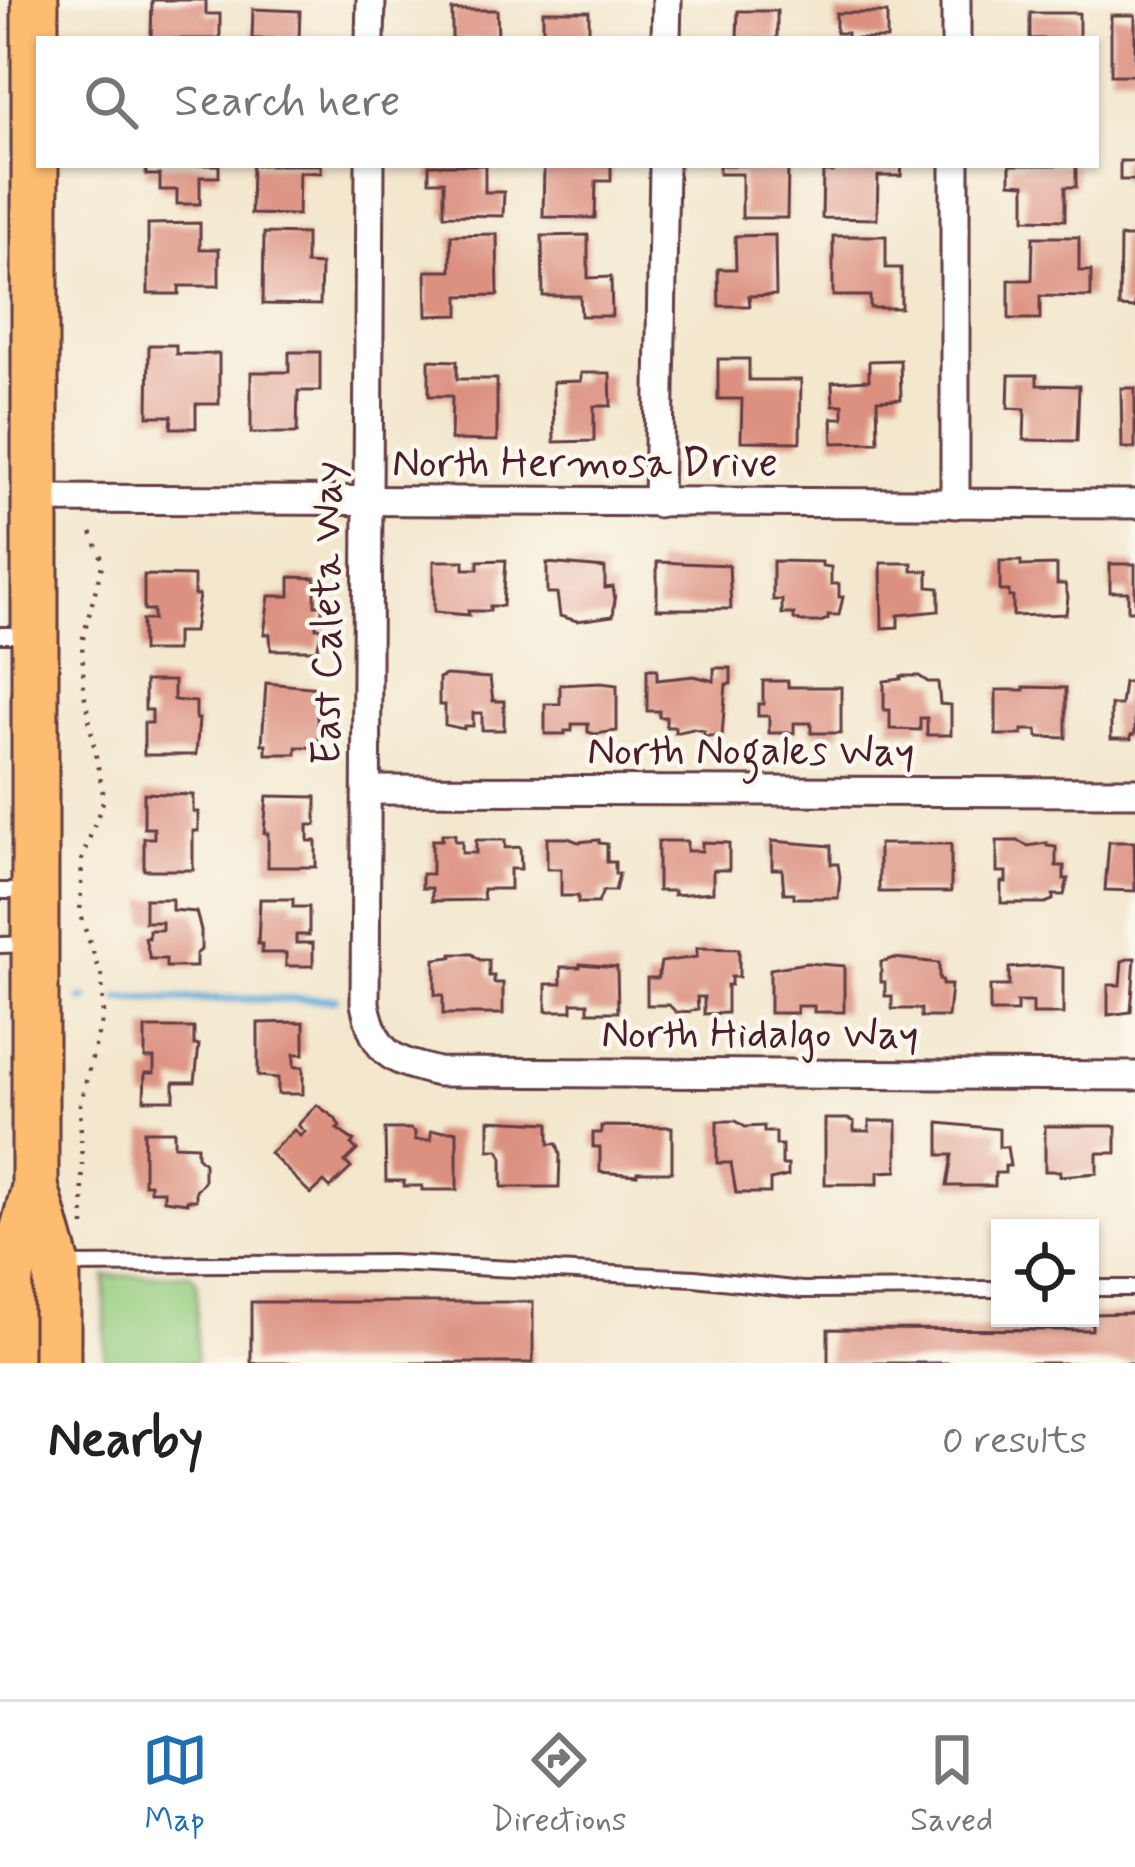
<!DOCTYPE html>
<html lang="en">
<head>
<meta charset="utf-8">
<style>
  :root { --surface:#fff; --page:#f6f6f6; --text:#222; --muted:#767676; --line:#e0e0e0; --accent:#1f6fb2 }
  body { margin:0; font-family:Mynerve,sans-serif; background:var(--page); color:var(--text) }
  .controls { position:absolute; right:36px; bottom:36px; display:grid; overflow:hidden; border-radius:0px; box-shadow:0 3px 9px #0004 }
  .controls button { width:108px; height:108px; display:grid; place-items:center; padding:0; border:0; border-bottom:3px solid var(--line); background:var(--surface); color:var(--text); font:60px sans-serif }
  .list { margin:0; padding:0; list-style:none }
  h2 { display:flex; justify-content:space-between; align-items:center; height:156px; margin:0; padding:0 48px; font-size:51px }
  h2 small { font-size:39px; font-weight:400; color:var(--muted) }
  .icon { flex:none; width:66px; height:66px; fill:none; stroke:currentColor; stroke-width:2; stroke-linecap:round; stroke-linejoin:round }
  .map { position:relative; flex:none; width:1135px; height:1363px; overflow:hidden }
  .search { position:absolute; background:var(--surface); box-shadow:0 3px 9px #0004; left:36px; right:36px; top:36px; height:132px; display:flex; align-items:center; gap:30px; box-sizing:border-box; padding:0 42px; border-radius:0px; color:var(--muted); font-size:45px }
  .sheet { height:336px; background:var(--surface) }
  nav { display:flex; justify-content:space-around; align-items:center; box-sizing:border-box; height:168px; border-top:3px solid var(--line); background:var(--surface); font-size:33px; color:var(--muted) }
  nav a { display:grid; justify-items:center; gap:6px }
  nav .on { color:var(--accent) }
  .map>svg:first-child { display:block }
  .green { fill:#96ce80; stroke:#707656; stroke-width:3 }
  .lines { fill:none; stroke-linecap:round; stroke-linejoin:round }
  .stream { stroke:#5daad6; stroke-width:8 }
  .building { fill:#dc9080 }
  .service-casing { stroke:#633d43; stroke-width:20 }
  .minor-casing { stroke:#633d43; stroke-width:33 }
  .primary-casing { stroke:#633d43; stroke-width:51 }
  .path { stroke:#633d43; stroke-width:4.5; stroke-dasharray:3 9; stroke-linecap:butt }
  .service { stroke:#fff; stroke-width:14 }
  .minor { stroke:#fff; stroke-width:27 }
  .primary { stroke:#fdbc70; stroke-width:45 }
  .labels { text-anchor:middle; stroke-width:9; stroke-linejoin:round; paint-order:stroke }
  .street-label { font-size:42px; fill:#4a1f2b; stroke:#fbf7ec }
</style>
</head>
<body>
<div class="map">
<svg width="1135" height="1363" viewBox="0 0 1135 1363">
  <rect width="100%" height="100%" fill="#fbf7ec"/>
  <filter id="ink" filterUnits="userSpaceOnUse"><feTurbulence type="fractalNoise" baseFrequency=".00833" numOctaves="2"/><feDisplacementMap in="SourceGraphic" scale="24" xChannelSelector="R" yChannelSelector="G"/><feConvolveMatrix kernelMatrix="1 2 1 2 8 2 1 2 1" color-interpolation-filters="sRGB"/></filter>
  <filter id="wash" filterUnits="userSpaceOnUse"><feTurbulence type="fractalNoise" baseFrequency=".004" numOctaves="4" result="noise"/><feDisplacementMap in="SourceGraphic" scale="48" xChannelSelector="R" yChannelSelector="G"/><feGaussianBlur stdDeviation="2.7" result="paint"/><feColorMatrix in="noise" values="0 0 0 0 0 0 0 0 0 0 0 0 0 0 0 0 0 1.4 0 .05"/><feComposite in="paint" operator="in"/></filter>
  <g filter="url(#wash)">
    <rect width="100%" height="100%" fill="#f3e7cd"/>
    <polygon class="green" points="190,1274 197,1282 196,1363 105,1363 105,1276"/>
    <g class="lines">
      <g class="stream">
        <polyline points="82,999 86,999"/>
        <polyline points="119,999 335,999"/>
      </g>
    </g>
    <g id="blocks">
      <g class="building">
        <polygon points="152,0 206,0 206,14 220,14 220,39 151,39"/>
        <polygon points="253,9 300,11 299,39 252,39"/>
        <polygon points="452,10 497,10 498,39 452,39"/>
        <rect x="543" y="11" width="46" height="28"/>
        <polygon points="738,11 777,11 777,39 737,39"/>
        <polygon points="836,13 887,13 887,39 847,39 847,33 836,33"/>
        <rect x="1030" y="13" width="49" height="26"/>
        <rect x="1111" y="15" width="24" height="60"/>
        <rect x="1120" y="161" width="15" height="19"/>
        <polygon points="146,165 219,165 219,177 200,177 200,204 177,204 177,190 160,190 160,175 146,175"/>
        <polygon points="252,165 321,165 321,173 299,172 298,215 251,214"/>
        <polygon points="429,165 485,165 485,192 504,192 503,216 444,215 444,181 429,181"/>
        <polygon points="544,165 611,165 611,181 596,181 595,218 543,217"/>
        <polygon points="719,165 788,165 787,218 742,218 742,174 719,174"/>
        <polygon points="833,165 902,165 901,176 878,176 877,219 822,218 823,172 833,172"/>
        <polygon points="1010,165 1076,165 1076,187 1065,187 1065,220 1025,219 1025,184 1010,183"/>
        <polygon points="200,223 200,249 219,249 219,286 179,286 179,294 148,294 148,224"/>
        <polygon points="264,233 306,234 306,264 321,265 320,305 263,304"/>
        <polygon points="497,234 498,295 459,296 459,315 427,316 426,271 451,271 451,235"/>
        <polygon points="588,235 588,278 611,277 612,316 581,316 580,296 543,296 542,236"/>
        <polygon points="775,235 776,295 749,296 750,306 719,306 718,269 736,269 735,236"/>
        <polygon points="833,236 886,236 886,268 901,268 901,308 870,308 870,296 833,296"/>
        <polygon points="1033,237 1079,237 1079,271 1091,271 1091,297 1040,296 1040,319 1009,319 1009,280 1032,280"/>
        <polygon points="1120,237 1135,237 1135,308 1119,307"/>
        <polygon points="149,345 176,345 176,354 219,354 219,404 196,404 196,428 171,428 172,416 148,416"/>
        <polygon points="289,352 320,352 320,391 298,391 297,433 251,433 251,372 289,372"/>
        <polygon points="718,359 749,359 749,380 801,380 800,442 741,441 742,399 718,399"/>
        <polygon points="429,360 457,361 457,379 497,379 497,441 451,440 452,396 429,396"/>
        <polygon points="900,360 901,399 877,400 878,442 833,443 832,418 843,418 843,405 833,405 832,382 869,380 869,361"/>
        <polygon points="581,373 610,373 611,406 594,406 594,441 554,442 553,382 581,381"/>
        <polygon points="1009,375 1037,375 1037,385 1079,386 1077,441 1024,440 1025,409 1008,408"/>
        <polygon points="1121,388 1135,388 1135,448 1122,448"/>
        <polygon points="506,560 503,606 490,606 490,611 468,611 469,615 434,612 434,561 464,561 464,569 478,569 478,561"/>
        <polygon points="773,561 822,562 822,566 831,567 831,584 839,584 839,597 843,597 839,615 828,615 828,619 820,622 802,622 794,619 794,614 782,614 782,600 773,600"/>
        <polygon points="1000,561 1021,561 1021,566 1057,565 1057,584 1065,584 1068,597 1066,614 1013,616 1013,597 1009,597 1009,591 1000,591"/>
        <polygon points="657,562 729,565 731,609 657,609"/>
        <polygon points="547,563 605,568 605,588 613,587 615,599 613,616 577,621 560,616 557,593 547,593"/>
        <polygon points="881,563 912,563 912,571 928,571 928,587 939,588 939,611 898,615 898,627 882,628"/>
        <polygon points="1110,564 1135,564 1135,611 1128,611 1128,592 1110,592"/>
        <polygon points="144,575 194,576 194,595 199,595 194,632 176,632 176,651 142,651 142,620 153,620 153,610 144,610"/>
        <polygon points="290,577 315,578 315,605 322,605 322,622 316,622 316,628 322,628 317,650 271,650 270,634 264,634 269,596 290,596"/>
        <polygon points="714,668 731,668 731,684 726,684 722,736 704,736 704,731 693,729 675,733 675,727 666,727 666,717 659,717 659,711 647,711 647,669 657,669 657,680 694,676 714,681"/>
        <polygon points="446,675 490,678 493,701 504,701 504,730 482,730 482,713 473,713 473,726 464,726 464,729 445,725 445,705 439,705 439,678"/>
        <polygon points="901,676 919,676 928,682 938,682 940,704 951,705 951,735 927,735 927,718 920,718 920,730 890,729 890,710 884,710 884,681 901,679"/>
        <polygon points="145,681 174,681 174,700 196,702 196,719 199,719 196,755 144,755 144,723 152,723 152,710 145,710"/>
        <polygon points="763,681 788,681 788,687 841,687 841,733 811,733 811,723 794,723 794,733 769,733 769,716 758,716 758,704 763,704"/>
        <polygon points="1124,682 1135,682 1135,734 1131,735 1131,739 1111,739 1111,705 1121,705"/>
        <polygon points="266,683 321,688 321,708 316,708 319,739 315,739 315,747 296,747 296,754 266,754 266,744 262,744"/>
        <polygon points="601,683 617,685 617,731 595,734 588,732 588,724 572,724 572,731 565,731 565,734 545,734 545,704 560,704 560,685"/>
        <polygon points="1024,687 1066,688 1066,738 1038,737 1037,730 1022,730 1022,735 996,735 996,690 1024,690"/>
        <polygon points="144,793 193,795 193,812 198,812 198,831 193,831 193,870 144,870 144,838 154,838 154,828 144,828"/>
        <polygon points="267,796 316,797 316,825 308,825 308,841 316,841 316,867 268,867 268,833 264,833"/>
        <polygon points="442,834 455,834 455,841 462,841 462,853 476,853 476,840 505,840 505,848 520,847 521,869 510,869 510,889 483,889 484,900 432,901 432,888 422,888 422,874 432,874 432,840 442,840"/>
        <polygon points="547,838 568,838 578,842 599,840 599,843 607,844 607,862 615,862 615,874 619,874 615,891 603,891 598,903 578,903 578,896 561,896 561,869 547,869"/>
        <polygon points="658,841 687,841 687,851 702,851 702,842 729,843 729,870 713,870 713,892 674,895 674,891 658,891"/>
        <polygon points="772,841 831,846 831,864 838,864 840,877 838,898 794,898 794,893 784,893 782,869 772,869"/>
        <polygon points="997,841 1018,841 1028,846 1047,843 1047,846 1056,847 1056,866 1064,866 1064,879 1068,879 1064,895 1053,895 1053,900 1045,903 1001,903 1001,882 1006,882 1006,872 997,872"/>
        <polygon points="1109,842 1134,842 1135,891 1105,890"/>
        <rect x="879" y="844" width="72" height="48"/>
        <polygon points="145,899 172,899 172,910 196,912 201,930 201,950 196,954 196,967 166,967 166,959 150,959 145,938 149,938 149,930 162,930 162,922 145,922"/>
        <polygon points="260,899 293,899 293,907 309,907 309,935 296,935 296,943 313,943 313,966 286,966 286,953 262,953 262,944 258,944"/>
        <polygon points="697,948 739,949 739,977 731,977 731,985 727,985 727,1013 704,1014 704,997 697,997 698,1009 688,1012 676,1012 669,1005 647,1005 647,978 658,978 661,962 697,957"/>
        <polygon points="452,954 472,954 480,960 489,960 489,976 494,976 494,983 503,983 503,1014 443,1014 443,995 435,995 435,959 452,957"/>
        <polygon points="894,958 939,963 939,980 942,980 942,985 951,985 948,1017 921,1017 921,1009 892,1009 892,996 885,996 885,982 881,982 881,962"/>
        <polygon points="1131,958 1135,958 1131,1012 1108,1015 1108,985 1120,985 1122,961"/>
        <polygon points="806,963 844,966 844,1012 814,1012 814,1006 797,1006 797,1013 770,1013 770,969"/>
        <polygon points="580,964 617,967 618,1012 588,1012 588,1003 572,1003 572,1011 546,1011 546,984 561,984 561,967 580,967"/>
        <polygon points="1045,966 1063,968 1063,1014 1033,1014 1033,1002 1017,1002 1017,1012 990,1012 990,986 1009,986 1009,968"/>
        <polygon points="304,1022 304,1054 294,1054 294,1067 303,1067 303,1094 278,1094 278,1078 258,1076 258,1023"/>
        <polygon points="145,1028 194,1028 194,1045 199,1045 195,1082 174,1082 174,1100 144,1100 145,1073 154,1073 154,1058 145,1058"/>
        <polygon points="317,1105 335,1118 340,1127 337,1129 354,1141 351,1144 357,1150 345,1162 351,1168 330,1188 324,1182 311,1194 270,1153 294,1130 300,1136 305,1132 298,1125"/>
        <polygon points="825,1119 848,1119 854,1122 854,1131 869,1131 869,1121 897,1121 897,1171 878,1172 878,1184 825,1184"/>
        <polygon points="489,1120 549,1123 549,1144 557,1144 560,1155 559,1187 502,1187 502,1156 499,1150 489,1150"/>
        <polygon points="717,1121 736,1121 745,1127 764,1126 764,1132 776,1132 776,1145 782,1145 782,1165 788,1165 788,1176 770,1180 770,1193 736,1193 731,1163 717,1163"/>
        <polygon points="939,1123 999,1129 999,1147 1007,1147 1010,1166 1005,1166 1005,1173 995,1173 995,1186 947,1186 952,1155 939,1155"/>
        <polygon points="601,1126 672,1127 672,1172 637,1172 637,1175 600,1172 600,1147 593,1147 593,1133 601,1133"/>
        <polygon points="1045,1126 1116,1126 1116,1153 1097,1153 1097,1173 1060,1176 1060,1171 1045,1171"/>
        <polygon points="385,1129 410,1129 415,1132 415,1140 431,1140 431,1131 457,1131 457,1190 422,1190 422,1186 404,1186 404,1181 386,1181"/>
        <polygon points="144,1131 174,1131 174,1145 197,1146 197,1156 204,1163 204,1182 196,1190 196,1200 187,1200 187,1203 164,1200 164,1191 150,1191 150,1184 144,1184"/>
        <rect x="251" y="1302" width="282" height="61"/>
        <polygon points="1135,1313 1135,1363 828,1363 828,1329 1092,1330 1092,1314"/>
      </g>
    </g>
  </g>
  <g filter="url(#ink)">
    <use href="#blocks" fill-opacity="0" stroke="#633d43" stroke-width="3"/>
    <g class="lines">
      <defs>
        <g id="service">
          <polyline points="0,635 31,635"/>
          <polyline points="0,891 30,891"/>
          <polyline points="0,945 30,944"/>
          <polyline points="64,1265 392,1263 695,1278 802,1290 1000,1289"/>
          <polyline points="1090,1288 1135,1288"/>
        </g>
        <g id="minor">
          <polyline points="956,0 956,39"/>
          <polyline points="370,39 371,0"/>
          <polyline points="666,39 667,0"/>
          <path d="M 370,165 L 365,1004 C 376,1055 390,1060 438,1072 L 1135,1076"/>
          <polyline points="35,499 1135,504"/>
          <polyline points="658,503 664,165"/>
          <polyline points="955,504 955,165"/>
          <polyline points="367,790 1135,792"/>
        </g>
        <g id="primary">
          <polyline points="36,1190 57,1265 57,1363"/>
          <polyline points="9,1363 9,1284 35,1187 35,0"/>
        </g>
      </defs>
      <use href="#service" class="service-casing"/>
      <use href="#minor" class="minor-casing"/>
      <use href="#primary" class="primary-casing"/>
      <polyline class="path" points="84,1226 80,1104 103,1016 102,977 80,915 82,858 104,799 84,692 82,642 103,561 90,530"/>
      <use href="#service" class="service"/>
      <use href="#minor" class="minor"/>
      <use href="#primary" class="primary"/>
    </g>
  </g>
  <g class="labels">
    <g class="street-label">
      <text x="585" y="476">North Hermosa Drive</text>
      <text transform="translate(325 613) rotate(-90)" y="15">East Caleta Way</text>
      <text x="751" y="764">North Nogales Way</text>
      <text x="760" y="1047">North Hidalgo Way</text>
    </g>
  </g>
</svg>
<div class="controls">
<button><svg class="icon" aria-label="locate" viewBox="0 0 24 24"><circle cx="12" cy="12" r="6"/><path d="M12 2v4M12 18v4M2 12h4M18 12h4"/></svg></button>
</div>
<div class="search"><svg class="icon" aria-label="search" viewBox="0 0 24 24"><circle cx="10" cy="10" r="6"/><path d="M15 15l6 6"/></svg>Search here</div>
</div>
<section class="sheet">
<h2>Nearby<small>0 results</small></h2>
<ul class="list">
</ul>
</section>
<nav>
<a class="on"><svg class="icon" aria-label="map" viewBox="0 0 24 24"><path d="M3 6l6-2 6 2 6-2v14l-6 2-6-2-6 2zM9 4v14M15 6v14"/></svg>Map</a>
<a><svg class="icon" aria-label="directions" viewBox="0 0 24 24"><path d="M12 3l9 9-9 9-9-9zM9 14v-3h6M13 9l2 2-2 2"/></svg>Directions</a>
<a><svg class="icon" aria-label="saved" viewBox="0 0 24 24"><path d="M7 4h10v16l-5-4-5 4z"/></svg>Saved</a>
</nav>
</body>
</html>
